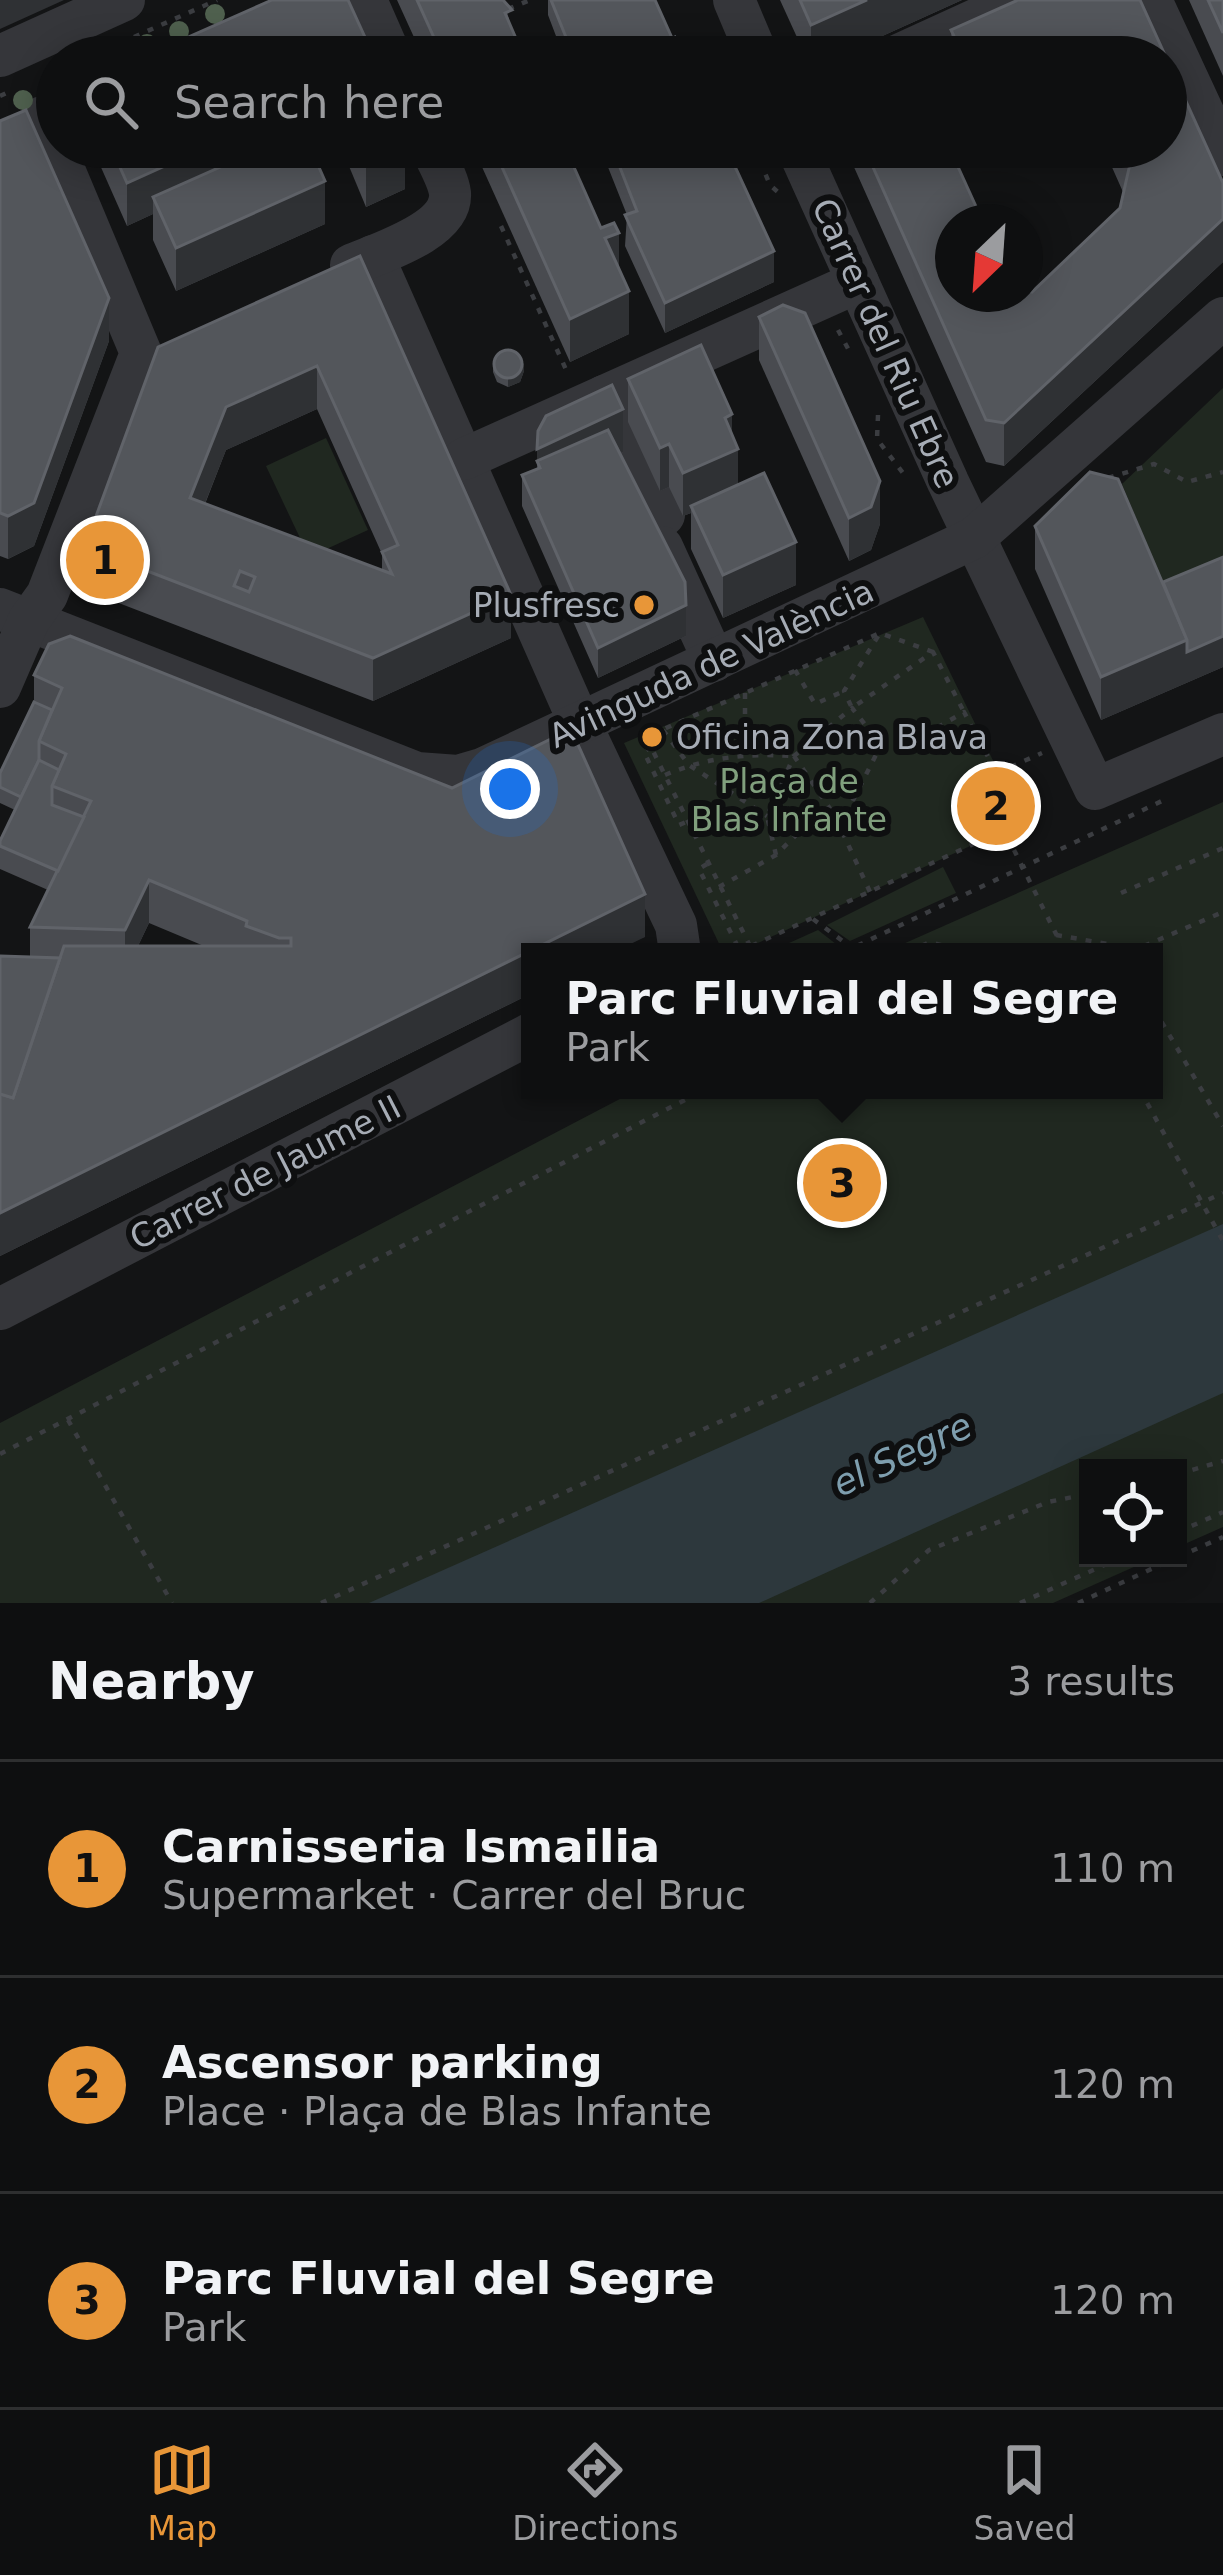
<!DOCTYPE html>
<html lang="en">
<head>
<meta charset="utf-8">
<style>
  :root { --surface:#0e0f10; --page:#1c1d1e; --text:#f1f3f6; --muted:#9b9c9f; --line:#2e2f30; --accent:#e89638 }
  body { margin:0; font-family:"DejaVu Sans",sans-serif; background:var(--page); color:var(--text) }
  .controls { position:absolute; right:36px; bottom:36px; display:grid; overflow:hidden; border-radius:0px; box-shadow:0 6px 30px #0003 }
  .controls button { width:108px; height:108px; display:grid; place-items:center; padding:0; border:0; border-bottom:3px solid var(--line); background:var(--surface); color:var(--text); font:60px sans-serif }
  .compass { position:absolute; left:935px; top:204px; width:108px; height:108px; border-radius:50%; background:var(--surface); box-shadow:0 6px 30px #0003; rotate:205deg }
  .you { position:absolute; left:510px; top:789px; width:42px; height:42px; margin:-30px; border:9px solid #fff; border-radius:50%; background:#1a73e8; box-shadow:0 0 0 18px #1a73e833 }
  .badge { display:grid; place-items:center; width:78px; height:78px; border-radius:50%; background:var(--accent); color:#111; font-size:39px; font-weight:700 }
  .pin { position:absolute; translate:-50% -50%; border:6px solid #fff; box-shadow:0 3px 12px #0006 }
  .popup { position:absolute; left:521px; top:943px; width:642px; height:156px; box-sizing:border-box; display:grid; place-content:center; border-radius:0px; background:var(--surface); filter:drop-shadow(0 3px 9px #0005); font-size:39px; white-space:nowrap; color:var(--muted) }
  .popup b { font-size:45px; color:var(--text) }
  .popup::after { content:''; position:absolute; left:50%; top:100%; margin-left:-24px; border:24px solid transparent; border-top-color:var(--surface) }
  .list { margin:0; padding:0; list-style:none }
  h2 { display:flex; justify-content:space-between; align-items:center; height:156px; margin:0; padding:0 48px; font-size:51px }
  h2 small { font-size:39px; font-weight:400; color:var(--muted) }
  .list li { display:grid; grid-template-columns:78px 1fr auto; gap:36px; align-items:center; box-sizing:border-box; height:216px; padding:0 48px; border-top:3px solid var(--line) }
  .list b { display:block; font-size:45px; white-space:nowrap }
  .list p { margin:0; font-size:39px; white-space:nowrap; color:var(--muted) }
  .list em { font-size:39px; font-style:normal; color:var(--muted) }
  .icon { flex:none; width:66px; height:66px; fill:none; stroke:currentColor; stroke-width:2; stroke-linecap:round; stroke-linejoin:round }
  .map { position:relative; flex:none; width:1223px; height:1603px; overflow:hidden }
  .search { position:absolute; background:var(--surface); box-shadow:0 6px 30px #0003; left:36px; right:36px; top:36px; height:132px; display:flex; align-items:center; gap:30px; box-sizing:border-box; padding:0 42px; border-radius:66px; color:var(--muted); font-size:45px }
  .sheet { height:804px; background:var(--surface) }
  nav { display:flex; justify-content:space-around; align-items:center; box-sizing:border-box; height:168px; border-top:3px solid var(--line); background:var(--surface); font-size:33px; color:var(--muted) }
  nav a { display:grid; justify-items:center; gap:6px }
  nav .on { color:var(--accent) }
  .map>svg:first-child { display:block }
  .green { fill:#202820 }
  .water { fill:#2d383d }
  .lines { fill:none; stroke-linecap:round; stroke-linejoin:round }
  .path { stroke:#3b3d41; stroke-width:4.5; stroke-dasharray:6 9; stroke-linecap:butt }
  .minor { stroke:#35363a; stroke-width:42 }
  .tree { fill:#4f604e }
  .wall { fill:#494b50; fill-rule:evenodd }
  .shaded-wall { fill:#2f3134 }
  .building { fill:#53565b; stroke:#606369; stroke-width:3; fill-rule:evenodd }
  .poi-dot { fill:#e89638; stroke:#0e0f10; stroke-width:4.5 }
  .labels { text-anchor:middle; stroke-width:12; stroke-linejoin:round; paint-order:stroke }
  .street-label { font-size:33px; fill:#a6acb5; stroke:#0e0f10 }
  .poi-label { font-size:33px; fill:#a6acb5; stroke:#0e0f10; text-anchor:end }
  .park-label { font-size:33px; fill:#809f7d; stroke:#0e0f10 }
  .water-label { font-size:36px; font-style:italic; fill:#7e9eae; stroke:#0e0f10 }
</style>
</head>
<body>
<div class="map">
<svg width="1223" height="1603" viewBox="0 0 1223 1603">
  <rect width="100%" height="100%" fill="#131415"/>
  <g class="green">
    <polygon points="1223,388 1223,568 1167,593 1122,484"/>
    <polygon points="326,438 368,530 309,557 266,466"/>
    <polygon points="923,617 1023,822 738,952 723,952 624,743"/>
    <polygon points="1223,802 1223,1527 1178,1547 1178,1468 1088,1468 1088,1558 1154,1558 1053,1603 0,1603 0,1423 637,1090 1154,1090 1154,952 885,952"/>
    <polygon points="943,867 956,893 850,941 827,925"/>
    <polygon points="818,930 841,948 831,952 769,952"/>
  </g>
  <polygon class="water" points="1223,1224 1223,1393 759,1603 369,1603"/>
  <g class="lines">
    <g class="path">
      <polyline points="508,9 530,0"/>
      <polyline points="134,37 217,0"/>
      <polyline points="0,96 13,90"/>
      <polyline points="754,147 770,185 780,194"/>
      <polyline points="501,226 568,374"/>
      <polyline points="838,330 852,356"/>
      <polyline points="878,415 877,439 903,473"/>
      <polyline points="1108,478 1154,464 1187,482 1223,472"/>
      <polyline points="933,652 880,633 844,691 852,708 933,652 964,712"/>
      <polyline points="795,670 815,704 844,691"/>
      <polyline points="745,693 745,753"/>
      <polyline points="663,730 689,765 767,816"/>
      <polyline points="650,735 655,743 644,752 679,825 686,822"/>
      <polyline points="881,745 918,739 964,712 1023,822 1004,830 997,816"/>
      <polyline points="794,756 835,816 870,892"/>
      <polyline points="997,773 1042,753"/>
      <path d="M 665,775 C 708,757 748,753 794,756"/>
      <polyline points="988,837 968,796 1000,780"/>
      <polyline points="776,855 767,816 794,756 852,708 881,745 840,826"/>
      <polyline points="707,864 699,869 740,951"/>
      <polyline points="719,887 776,855 808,823 835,816"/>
      <polyline points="1121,893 1223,848"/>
      <polyline points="813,919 852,948"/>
      <polyline points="1056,935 1137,949 1223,912"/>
      <polyline points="750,946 646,737 880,633"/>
      <polyline points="738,952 1004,830 1065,952"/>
      <polyline points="844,952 1164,800"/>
      <polyline points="908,952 930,942 966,952"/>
      <polyline points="1154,1009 1223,1126"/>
      <polyline points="1140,1090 1223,1241"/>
      <polyline points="68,1420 172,1603"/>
      <polyline points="0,1454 704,1090"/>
      <polyline points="1178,1474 1223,1461"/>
      <polyline points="1178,1532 1223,1512"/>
      <polyline points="1178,1557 1223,1537"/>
      <polyline points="321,1603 1223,1193"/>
      <polyline points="870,1603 929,1550 1048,1502 1088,1494"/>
      <polyline points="1020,1603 1120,1558"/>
      <polyline points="1078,1603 1175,1558"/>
    </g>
    <g class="minor">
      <polyline points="366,0 391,57"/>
      <polyline points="734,0 758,57"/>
      <polyline points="1151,0 1223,155"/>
      <polyline points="0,56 124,0"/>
      <polyline points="894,57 1019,0"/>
      <polyline points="797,147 948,482 1095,789 1223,734"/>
      <polyline points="373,256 572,706 676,925 680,952"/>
      <path d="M 351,265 C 379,253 453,231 450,193 C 448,178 437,161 431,147"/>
      <polyline points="604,396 664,515"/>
      <polyline points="464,459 858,282"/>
      <polyline points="662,547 714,661"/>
      <polyline points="0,609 417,773 458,776 482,769 974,538 1223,318"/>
      <polyline points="0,687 29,620 47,595 141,353 42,117"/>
      <polyline points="0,1309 530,1034"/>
    </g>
  </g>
  <g class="tree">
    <circle cx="215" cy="14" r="10"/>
    <circle cx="179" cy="31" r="10"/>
    <circle cx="147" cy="44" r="10"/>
    <circle cx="23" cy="100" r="10"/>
  </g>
  <g class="wall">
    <polygon points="397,0 503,0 512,29 524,57 423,57"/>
    <polygon points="548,0 655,0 672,38 684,57 564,57 548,15"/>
    <polygon points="780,0 962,0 836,57 806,57"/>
    <polygon points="1018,0 1140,0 1223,183 1223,262 1004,466 986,462 845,147 949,147 983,222 953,222 953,294 1025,294 1025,290 1032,292 1120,208 1123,192 1103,147 1166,147 1166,57 951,57 951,30"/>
    <polygon points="1189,0 1223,0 1223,76"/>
    <polygon points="0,121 109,341 34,546 8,559 0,556"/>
    <polygon points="92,147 310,147 325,224 176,291 153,240 153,214 127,226"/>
    <polygon points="341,147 405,147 405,189 366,207"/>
    <polygon points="473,147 565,147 619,268 629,334 570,362"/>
    <polygon points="600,147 726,147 774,282 665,333 625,246 627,215"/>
    <path d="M 360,256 L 511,638 L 373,701 L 98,595 L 91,573 L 91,530 ZM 317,409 L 382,554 L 382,571 L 205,504 L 226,450 Z"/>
    <polygon points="759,317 880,524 871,550 849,561 759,360"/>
    <polygon points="493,364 524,371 520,382 508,387 497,382 493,372"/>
    <polygon points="628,379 732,435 738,485 796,585 723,618 691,549 691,513 683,516 669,487 660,491 628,422"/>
    <polygon points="538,431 623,452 620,454 686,636 598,678 522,506 522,475 537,469"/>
    <polygon points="1035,526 1163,582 1223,667 1101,720 1035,569"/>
    <path d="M 34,675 L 645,937 L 530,952 L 530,994 L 0,1256 L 0,956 L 30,957 L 30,927 L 48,890 L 0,869 L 0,841 L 15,810 L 0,803 L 0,773 L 34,702 ZM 149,923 L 204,946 L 138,946 Z"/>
    <polygon points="984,795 1009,810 992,819 984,803"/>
  </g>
  <g class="shaded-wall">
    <polygon points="0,0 64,0 0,29"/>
    <polygon points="867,0 962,0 836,57 811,57 811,25"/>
    <polygon points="444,38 444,57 436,57 436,42"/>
    <polygon points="207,147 304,147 153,197 153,214 127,226 127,183"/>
    <polygon points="405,147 405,189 366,207 366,164"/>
    <polygon points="325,181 325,224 176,291 176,248"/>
    <polygon points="1223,219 1223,262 1004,466 1004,423"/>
    <polygon points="619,233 619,276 605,238"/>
    <polygon points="774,251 774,282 665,333 665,303"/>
    <polygon points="629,291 629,334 570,362 570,319"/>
    <polygon points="109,298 109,341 34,546 8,559 8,516"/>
    <polygon points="524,363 524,371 520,382 508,387 508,379"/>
    <polygon points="317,366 317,409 226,450 190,541 190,498 226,407"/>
    <polygon points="623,409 623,452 540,491 540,468 537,461 537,449"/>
    <polygon points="732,414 732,451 738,449 738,492 691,506 691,513 683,516 683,473 725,418"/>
    <polygon points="669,444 669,487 660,491 660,448"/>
    <polygon points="880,481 880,524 871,550 849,561 849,518"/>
    <polygon points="796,542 796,585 723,618 723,575"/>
    <polygon points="511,595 511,638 373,701 373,658"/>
    <polygon points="686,605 686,636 598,678 598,648"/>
    <polygon points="1223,636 1223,667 1101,720 1101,677 1187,640"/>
    <polygon points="1009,802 1009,810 992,819 992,810"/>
    <polygon points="149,880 149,923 125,973 125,930"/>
    <polygon points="645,894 645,937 614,952 530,952 530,994 0,1256 0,1213"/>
  </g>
  <g class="building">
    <polygon points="272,0 348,0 374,57 143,57"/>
    <polygon points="417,0 503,0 512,10 505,13 524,57 452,57 444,38 436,42"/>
    <polygon points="551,0 655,0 672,38 631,57 574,57"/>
    <polygon points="800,0 867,0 811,25"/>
    <polygon points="1018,0 1140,0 1223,183 1223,219 1004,423 986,420 864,147 949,147 983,222 953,222 953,294 1025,294 1025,290 1032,292 1120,208 1130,164 1122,147 1166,147 1166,57 964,57 951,30"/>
    <polygon points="1208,0 1223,0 1223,33"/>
    <polygon points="675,37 684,57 631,57"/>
    <polygon points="906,50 909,57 890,57"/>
    <polygon points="26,110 109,298 34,503 8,516 0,513 0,121"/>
    <polygon points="111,147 207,147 127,183"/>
    <polygon points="265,147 310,147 325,181 176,248 153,197"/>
    <polygon points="358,147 403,147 366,164"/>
    <polygon points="493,147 565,147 601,228 614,223 619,233 605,238 629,291 570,319"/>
    <polygon points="612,147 726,147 774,251 665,303 625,215 637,211"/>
    <path d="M 360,256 L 511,595 L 373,658 L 98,552 L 91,530 L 158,347 ZM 317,366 L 398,545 L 382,552 L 392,574 L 190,498 L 226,407 ZM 240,571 L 255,577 L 249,592 L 234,586 Z"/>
    <polygon points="783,305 805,313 880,481 871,507 849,518 759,317"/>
    <polygon points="701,345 732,414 725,418 738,449 683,473 669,444 660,448 628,379"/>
    <circle cx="508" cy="364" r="14"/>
    <polygon points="612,385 623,409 537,449 538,431 546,416"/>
    <polygon points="608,430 685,582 686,605 598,648 522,475 540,468 537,461"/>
    <polygon points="1090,472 1118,479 1187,640 1101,677 1035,526"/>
    <polygon points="764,473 796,542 723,575 691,506"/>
    <polygon points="1223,557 1223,636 1187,652 1187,640 1163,582"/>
    <polygon points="70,636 452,788 571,729 645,894 0,1213 0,1094 13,1098 64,946 291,946 291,938 279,938 246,926 247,921 149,880 125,930 30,927 91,801 52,786 66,754 39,741 62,688 34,675 49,644"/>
    <polygon points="34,702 52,710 39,741 39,760 21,797 0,787 0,773"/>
    <polygon points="39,760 59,770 52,786 52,805 84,817 58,871 0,846 0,841"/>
    <polygon points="1000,786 1009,802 992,810 984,795"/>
    <polygon points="0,956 60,958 13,1098 0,1094"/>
  </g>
  <g class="poi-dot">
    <circle cx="644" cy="605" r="12"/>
    <circle cx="652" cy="737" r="12"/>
  </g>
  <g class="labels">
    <g class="street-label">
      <text transform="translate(886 343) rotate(66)" y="12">Carrer del Riu Ebre</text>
      <text transform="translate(711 663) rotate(-25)" y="12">Avinguda de València</text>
      <text transform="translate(265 1172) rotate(-27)" y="12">Carrer de Jaume II</text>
    </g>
    <g class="poi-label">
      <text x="620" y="617">Plusfresc</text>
      <text x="676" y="749" text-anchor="start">Oficina Zona Blava</text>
    </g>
    <g class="park-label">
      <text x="789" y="793">Plaça de<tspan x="789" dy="38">Blas Infante</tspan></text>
    </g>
    <g class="water-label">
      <text transform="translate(902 1454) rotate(-25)" y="13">el Segre</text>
    </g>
  </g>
</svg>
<div class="controls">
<button><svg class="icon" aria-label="locate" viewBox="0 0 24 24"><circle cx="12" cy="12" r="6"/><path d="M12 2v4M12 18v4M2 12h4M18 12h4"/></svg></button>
</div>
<svg class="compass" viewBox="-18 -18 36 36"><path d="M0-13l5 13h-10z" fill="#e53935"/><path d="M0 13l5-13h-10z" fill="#9b9c9f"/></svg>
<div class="you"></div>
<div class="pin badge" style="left:105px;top:560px">1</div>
<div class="pin badge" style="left:996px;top:806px">2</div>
<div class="pin badge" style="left:842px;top:1183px">3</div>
<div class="popup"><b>Parc Fluvial del Segre</b>Park</div>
<div class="search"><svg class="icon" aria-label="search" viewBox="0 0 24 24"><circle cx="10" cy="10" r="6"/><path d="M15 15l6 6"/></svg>Search here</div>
</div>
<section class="sheet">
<h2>Nearby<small>3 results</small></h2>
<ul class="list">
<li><span class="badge">1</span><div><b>Carnisseria Ismailia</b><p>Supermarket · Carrer del Bruc</p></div><em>110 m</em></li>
<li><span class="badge">2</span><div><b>Ascensor parking</b><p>Place · Plaça de Blas Infante</p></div><em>120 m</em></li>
<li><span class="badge">3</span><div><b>Parc Fluvial del Segre</b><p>Park</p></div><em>120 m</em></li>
</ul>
</section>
<nav>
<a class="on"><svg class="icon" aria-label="map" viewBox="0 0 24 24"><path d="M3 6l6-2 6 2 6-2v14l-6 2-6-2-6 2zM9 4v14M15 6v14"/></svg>Map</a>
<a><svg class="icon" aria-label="directions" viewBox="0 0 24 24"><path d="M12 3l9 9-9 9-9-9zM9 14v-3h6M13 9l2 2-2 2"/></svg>Directions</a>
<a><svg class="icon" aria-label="saved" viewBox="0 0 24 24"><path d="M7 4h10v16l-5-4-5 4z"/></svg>Saved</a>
</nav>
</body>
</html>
